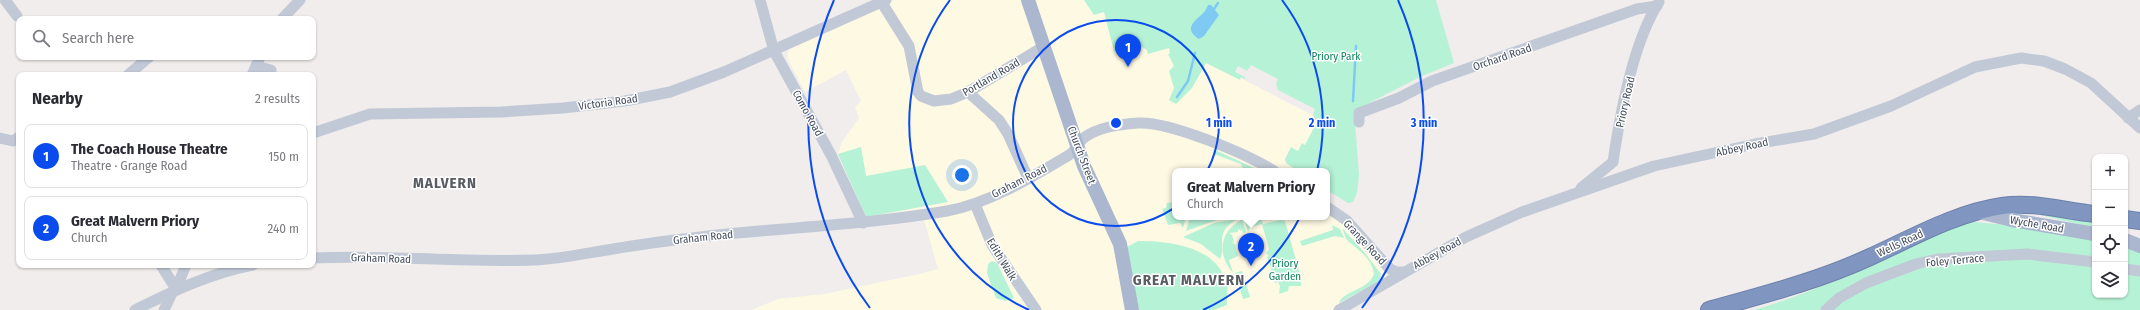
<!DOCTYPE html>
<html lang="en">
<head>
<meta charset="utf-8">
<style>
  :root { --surface:#fff; --page:#f2f2f3; --text:#2b2b33; --muted:#7c7c81; --line:#e1e1e2; --accent:#094bed }
  body { margin:0; font-family:"Fira Sans Condensed",sans-serif; background:var(--page); color:var(--text) }
  .controls { position:absolute; right:12px; bottom:12px; display:grid; overflow:hidden; border-radius:8px; box-shadow:0 1px 3px #0004 }
  .controls button { width:36px; height:36px; display:grid; place-items:center; padding:0; border:0; border-bottom:1px solid var(--line); background:var(--surface); color:var(--text); font:20px sans-serif }
  .you { position:absolute; left:962px; top:175px; width:14px; height:14px; margin:-10px; border:3px solid #fff; border-radius:50%; background:#1a73e8; box-shadow:0 0 0 6px #1a73e833 }
  .badge { display:grid; place-items:center; width:26px; height:26px; border-radius:50%; background:var(--accent); color:#fff; font-size:13px; font-weight:700 }
  .pin { position:absolute; translate:-50% -33px; filter:drop-shadow(0 1px 2px #0008) }
  .pin::after { content:''; position:absolute; top:21px; width:14px; height:12px; background:inherit; clip-path:polygon(0 0,100% 0,50% 100%) }
  .popup { position:absolute; left:1172px; top:168px; width:158px; height:52px; box-sizing:border-box; display:grid; place-content:center; border-radius:8px; background:var(--surface); filter:drop-shadow(0 1px 3px #0005); font-size:13px; white-space:nowrap; color:var(--muted) }
  .popup b { font-size:15px; color:var(--text) }
  .popup::after { content:''; position:absolute; left:50%; top:100%; margin-left:-8px; border:8px solid transparent; border-top-color:var(--surface) }
  .list { margin:0; padding:0; list-style:none }
  h2 { display:flex; justify-content:space-between; align-items:center; height:52px; margin:0; padding:0 16px; font-size:17px }
  h2 small { font-size:13px; font-weight:400; color:var(--muted) }
  .list li { display:grid; grid-template-columns:26px 1fr auto; gap:12px; align-items:center; box-sizing:border-box; height:64px; margin:0 8px 8px; padding:0 8px; border:1px solid var(--line); border-radius:8px }
  .list b { display:block; font-size:15px; white-space:nowrap }
  .list p { margin:0; font-size:13px; white-space:nowrap; color:var(--muted) }
  .list em { font-size:13px; font-style:normal; color:var(--muted) }
  .icon { flex:none; width:22px; height:22px; fill:none; stroke:currentColor; stroke-width:2; stroke-linecap:round; stroke-linejoin:round }
  .map { position:relative; flex:none; width:2140px; height:310px; overflow:hidden }
  .search { position:absolute; background:var(--surface); box-shadow:0 1px 3px #0004; left:16px; top:16px; width:300px; height:44px; display:flex; align-items:center; gap:10px; box-sizing:border-box; padding:0 14px; border-radius:8px; color:var(--muted); font-size:15px }
  .panel { position:absolute; background:var(--surface); box-shadow:0 1px 3px #0004; left:16px; top:72px; width:300px; height:196px; border-radius:8px }
  .map>svg:first-child { display:block }
  .commercial { fill:#fdf9e3 }
  .green { fill:#b6f2d6 }
  .water { fill:#7fcaf3 }
  .lines { fill:none; stroke-linecap:round; stroke-linejoin:round }
  .stream { stroke:#7fcaf3; stroke-width:2.5 }
  .highway-casing { stroke:#6b80ac; stroke-width:18 }
  .minor { stroke:#c2c9d6; stroke-width:11 }
  .major { stroke:#aab7cf; stroke-width:14 }
  .highway { stroke:#8096c1; stroke-width:16 }
  .ring { fill:none; stroke:#094bed; stroke-width:2 }
  .labels { text-anchor:middle; stroke-width:3; stroke-linejoin:round; paint-order:stroke }
  .park-label { font-size:11px; fill:#0f835a; stroke:#fff }
  .street-label { font-size:11px; fill:#444d5c; stroke:#fff }
  .district-label { font-size:15px; font-weight:bold; letter-spacing:1px; fill:#595c62; stroke:#fff }
  .centre { fill:#094bed; stroke:#fff; stroke-width:2 }
  .ring-label { font-size:12px; text-anchor:middle; font-weight:bold; fill:#094bed; stroke:#fff; stroke-width:3; stroke-linejoin:round; paint-order:stroke }
</style>
</head>
<body>
<div class="map">
<svg width="2140" height="310" viewBox="0 0 2140 310">
  <rect width="100%" height="100%" fill="#f0edec"/>
  <polygon class="commercial" points="893,0 1103,0 1116,51 1135,47 1135,43 1170,46 1174,62 1173,69 1204,59 1320,119 1293,171 1175,171 1175,217 1327,217 1327,210 1338,217 1387,274 1388,282 1342,310 751,310 778,299 824,294 919,274 938,269 921,209 867,216 838,154 842,142 859,118 855,107 861,101 846,70 805,92 787,58 789,49"/>
  <g class="green">
    <polygon points="1084,0 1436,0 1454,63 1422,76 1365,105 1355,122 1359,175 1357,193 1353,202 1348,203 1327,190 1327,171 1298,171 1286,163 1285,159 1291,147 1298,151 1302,143 1305,145 1317,122 1313,115 1315,109 1278,90 1276,83 1278,79 1251,65 1247,71 1238,66 1235,72 1245,77 1245,79 1241,77 1240,80 1206,63 1192,88 1176,104 1169,100 1174,88 1169,71 1174,66 1168,54 1170,54 1169,48 1148,54 1147,50 1139,45 1114,51 1104,12 1094,15"/>
    <polygon points="861,147 866,176 925,165 948,202 866,217 838,154"/>
    <polygon points="1213,149 1254,168 1253,171 1244,171 1241,164 1214,154"/>
    <polygon points="1175,202 1175,217 1186,217 1183,228 1180,223 1168,225 1162,209 1166,208 1167,203"/>
    <polygon points="2040,211 2095,218 2095,228 2040,215"/>
    <polygon points="1190,217 1225,217 1186,231"/>
    <polygon points="1248,217 1261,217 1263,224 1281,220 1285,221 1301,278 1301,286 1289,286 1288,291 1279,294 1280,286 1278,282 1275,283 1269,262 1271,260 1268,261 1267,257 1269,256 1266,253 1269,249 1262,224 1250,227 1248,232 1244,219"/>
    <path d="M 1237,219 C 1213,233 1227,245 1220,259 L 1201,244 L 1183,237 L 1214,223 Z"/>
    <path d="M 1242,220 L 1246,232 L 1243,233 L 1242,229 L 1241,231 L 1238,229 L 1238,232 L 1229,233 L 1232,235 L 1234,242 L 1232,243 L 1235,244 L 1236,250 L 1235,251 L 1237,252 L 1238,256 L 1229,260 L 1233,273 C 1217,255 1219,231 1242,220 Z"/>
    <path d="M 1963,221 L 2017,226 L 2095,239 L 2095,295 L 2125,295 L 2125,246 L 2140,253 L 2140,310 L 1754,310 C 1827,289 1894,253 1963,221 Z"/>
    <polygon points="1332,225 1340,229 1344,238 1335,236 1302,246 1300,241 1333,230"/>
    <path d="M 1342,228 L 1365,253 L 1381,274 L 1379,281 L 1339,303 C 1342,291 1369,290 1374,274 C 1372,258 1358,250 1347,240 C 1345,237 1344,232 1342,228 Z"/>
    <path d="M 1138,241 C 1169,241 1215,246 1226,281 C 1229,288 1226,297 1227,305 L 1214,310 L 1139,310 L 1127,247 Z"/>
    <polygon points="992,261 997,263 1014,298 1005,301 996,298 987,273 988,264"/>
    <polygon points="1242,271 1250,297 1243,299 1235,273"/>
  </g>
  <path class="water" d="M 1208,5 L 1211,5 L 1219,15 L 1204,36 L 1199,39 C 1180,27 1200,18 1205,11 C 1206,9 1207,7 1208,5 Z"/>
  <g class="lines">
    <g class="stream">
      <polyline points="1214,9 1218,3"/>
      <polyline points="1177,97 1188,81 1195,53"/>
      <polyline points="1353,101 1356,46"/>
    </g>
    <defs>
      <g id="highway">
        <polyline points="2125,219 2140,221"/>
        <path d="M 1709,310 C 1763,295 1818,281 1870,257 C 1912,238 1955,213 2002,206 C 2032,201 2065,211 2095,214"/>
      </g>
    </defs>
    <use href="#highway" class="highway-casing"/>
    <g class="minor">
      <polyline points="5,0 17,16"/>
      <polyline points="760,0 774,51 831,155 863,223"/>
      <polyline points="882,3 909,46 918,92 921,96 934,101 951,99 968,92 1043,47"/>
      <polyline points="282,19 300,0"/>
      <polyline points="256,66 271,70"/>
      <polyline points="128,75 149,57"/>
      <polyline points="252,75 260,57"/>
      <polyline points="968,92 999,120 1008,134 1028,178"/>
      <polyline points="2128,118 2140,110"/>
      <polyline points="1359,122 1359,113 1399,98 1432,81 1637,9 1657,6"/>
      <polyline points="313,133 370,114 501,112 563,108 625,101 670,92 724,72 886,0"/>
      <polyline points="0,138 13,141 19,137"/>
      <path d="M 1581,188 L 1613,162 C 1620,114 1633,42 1659,2"/>
      <polyline points="975,204 992,245 1036,310"/>
      <polyline points="1327,207 1346,220 1390,269 1397,272 1404,272"/>
      <path d="M 313,258 C 386,254 460,263 534,260 C 560,259 587,253 613,249 C 648,243 682,239 717,235 C 794,227 871,224 947,211 C 990,203 1032,177 1069,155 C 1077,150 1078,142 1085,137 C 1099,127 1122,124 1138,123 C 1169,121 1247,154 1274,171"/>
      <polyline points="161,265 176,289"/>
      <polyline points="2125,269 2140,271"/>
      <polyline points="176,289 186,265"/>
      <path d="M 135,310 C 173,291 211,273 253,265"/>
      <polyline points="164,310 173,291"/>
      <polyline points="1339,310 1466,237 1522,212 1654,166 1755,144 1814,134 1891,106 1975,67 2021,58 2044,61 2065,69 2091,83 2140,128"/>
      <polyline points="1826,310 1839,298 1866,283 1916,264 1938,259 2027,254 2095,262"/>
    </g>
    <g class="major">
      <polyline points="1028,0 1084,166 1120,244 1132,310"/>
      <polyline points="1979,212 2012,220 2095,234"/>
      <polyline points="2125,240 2140,246"/>
    </g>
    <use href="#highway" class="highway"/>
  </g>
  <g class="ring">
    <circle cx="1116" cy="123" r="103"/>
    <path d="M1029 310A206 206 0 0 1 950 0M1282 0A206 206 0 0 1 1203 310"/>
    <path d="M870 308A308 308 0 0 1 834 0M1398 0A308 308 0 0 1 1362 308"/>
  </g>
  <g class="labels">
    <g class="park-label">
      <text x="1336" y="60">Priory Park</text>
      <text x="1285" y="267">Priory<tspan x="1285" dy="13">Garden</tspan></text>
    </g>
    <g class="street-label">
      <text transform="translate(1502 57) rotate(-19)" y="4">Orchard Road</text>
      <text transform="translate(991 77) rotate(-30)" y="4">Portland Road</text>
      <text transform="translate(608 102) rotate(-8)" y="4">Victoria Road</text>
      <text transform="translate(1625 102) rotate(-77)" y="4">Priory Road</text>
      <text transform="translate(808 113) rotate(61)" y="4">Como Road</text>
      <text transform="translate(1742 147) rotate(-12)" y="4">Abbey Road</text>
      <text transform="translate(1082 155) rotate(69)" y="4">Church Street</text>
      <text transform="translate(1019 181) rotate(-27)" y="4">Graham Road</text>
      <text transform="translate(2037 224) rotate(10)" y="4">Wyche Road</text>
      <text transform="translate(703 237) rotate(-6)" y="4">Graham Road</text>
      <text transform="translate(1365 242) rotate(47)" y="4">Grange Road</text>
      <text transform="translate(1900 243) rotate(-25)" y="4">Wells Road</text>
      <text transform="translate(1437 253) rotate(-29)" y="4">Abbey Road</text>
      <text transform="translate(381 258) rotate(2)" y="4">Graham Road</text>
      <text transform="translate(1002 259) rotate(59)" y="4">Edith Walk</text>
      <text transform="translate(1955 260) rotate(-5)" y="4">Foley Terrace</text>
    </g>
    <g class="district-label">
      <text x="445" y="188">MALVERN</text>
      <text x="1189" y="285">GREAT MALVERN</text>
    </g>
  </g>
  <circle cx="1116" cy="123" r="6" class="centre"/>
  <g class="ring-label">
    <text x="1219" y="127">1 min</text>
    <text x="1322" y="127">2 min</text>
    <text x="1424" y="127">3 min</text>
  </g>
</svg>
<div class="controls">
<button>+</button>
<button>−</button>
<button><svg class="icon" aria-label="locate" viewBox="0 0 24 24"><circle cx="12" cy="12" r="6"/><path d="M12 2v4M12 18v4M2 12h4M18 12h4"/></svg></button>
<button><svg class="icon" aria-label="layers" viewBox="0 0 24 24"><path d="M12 4l9 5-9 5-9-5zM3 14l9 5 9-5"/></svg></button>
</div>
<div class="you"></div>
<div class="pin badge" style="left:1128px;top:67px">1</div>
<div class="pin badge" style="left:1251px;top:266px">2</div>
<div class="popup"><b>Great Malvern Priory</b>Church</div>
<div class="search"><svg class="icon" aria-label="search" viewBox="0 0 24 24"><circle cx="10" cy="10" r="6"/><path d="M15 15l6 6"/></svg>Search here</div>
<section class="panel">
<h2>Nearby<small>2 results</small></h2>
<ul class="list">
<li><span class="badge">1</span><div><b>The Coach House Theatre</b><p>Theatre · Grange Road</p></div><em>150 m</em></li>
<li><span class="badge">2</span><div><b>Great Malvern Priory</b><p>Church</p></div><em>240 m</em></li>
</ul>
</section>
</div>
</body>
</html>
